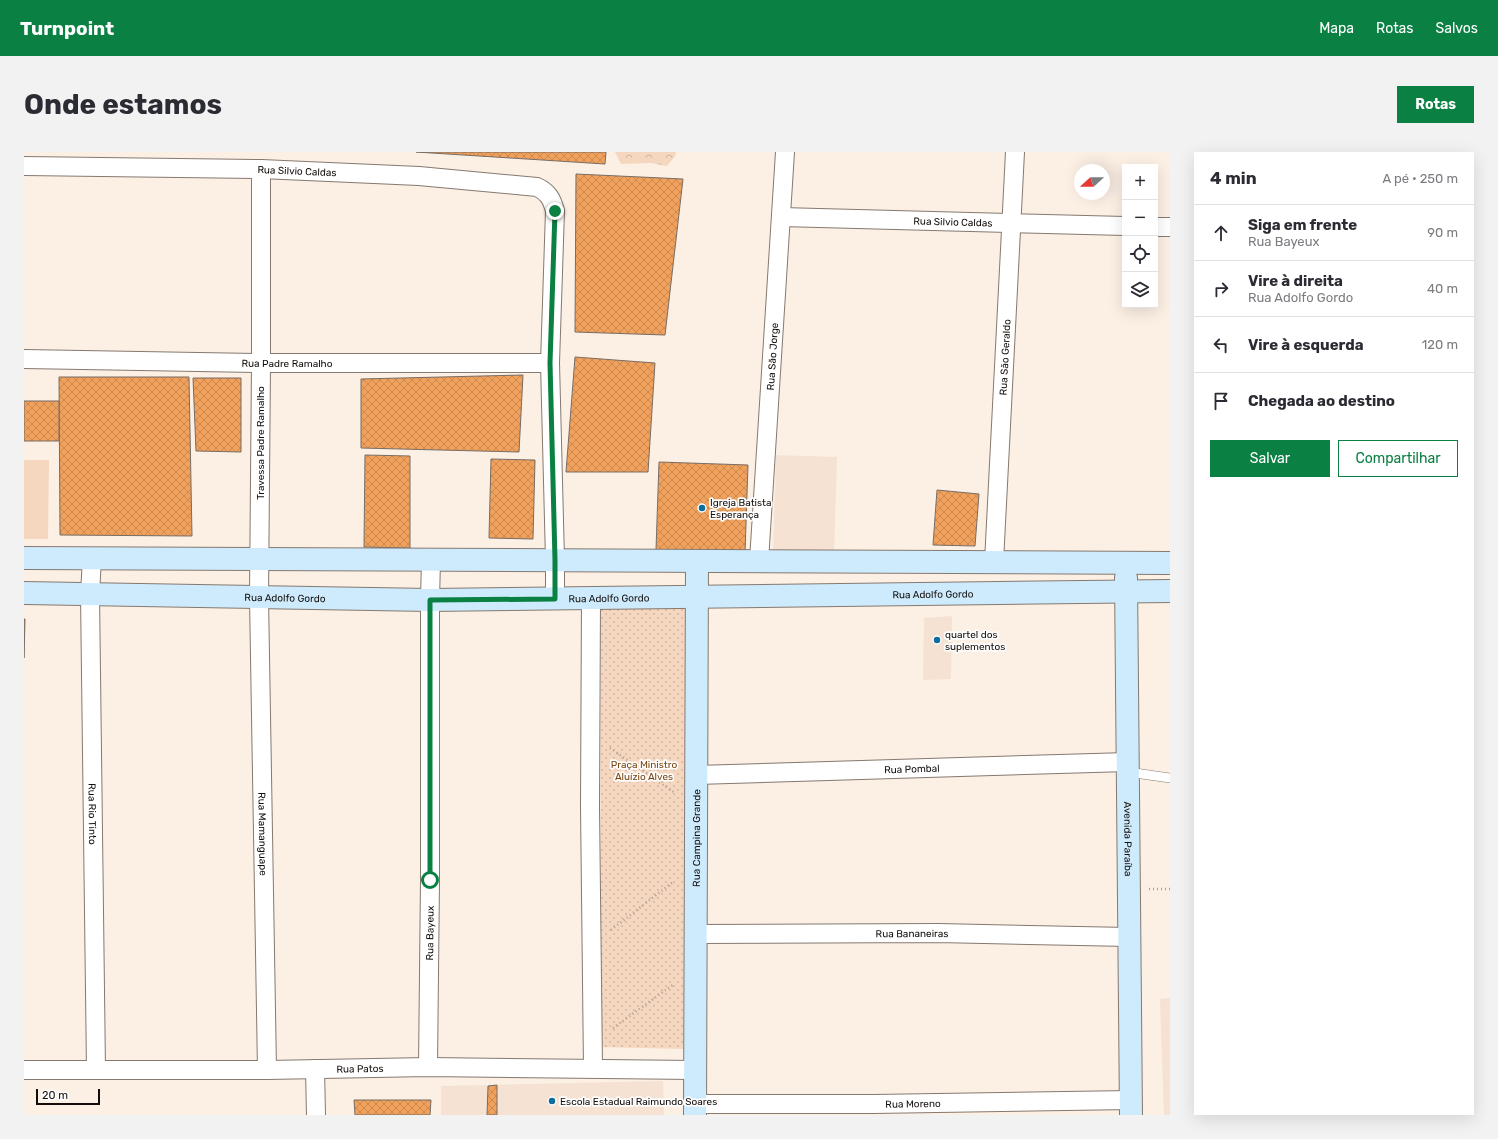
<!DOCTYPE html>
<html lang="pt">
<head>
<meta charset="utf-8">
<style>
  :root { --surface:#fff; --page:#f2f2f3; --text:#2b2b33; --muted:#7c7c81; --line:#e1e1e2; --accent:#0b8043 }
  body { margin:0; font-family:Rubik,sans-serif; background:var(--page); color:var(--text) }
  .controls { position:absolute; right:12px; top:12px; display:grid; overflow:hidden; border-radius:0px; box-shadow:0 4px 16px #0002 }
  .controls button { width:36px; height:36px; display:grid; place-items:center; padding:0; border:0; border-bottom:1px solid var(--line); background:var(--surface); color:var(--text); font:20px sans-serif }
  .compass { position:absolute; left:1050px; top:12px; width:36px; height:36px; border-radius:50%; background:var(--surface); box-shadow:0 4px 16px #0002; rotate:249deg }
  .scale { position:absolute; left:12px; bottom:10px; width:64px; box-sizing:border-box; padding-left:4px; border:2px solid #120d0a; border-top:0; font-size:11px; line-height:14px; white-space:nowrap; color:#120d0a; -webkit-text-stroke:3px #fefefe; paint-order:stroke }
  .stop { position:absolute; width:12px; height:12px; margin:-9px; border:3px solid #0b8043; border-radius:50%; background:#fff }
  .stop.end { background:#0b8043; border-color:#fff; box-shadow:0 1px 4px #0008 }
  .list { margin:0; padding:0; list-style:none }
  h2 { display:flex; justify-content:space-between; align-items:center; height:52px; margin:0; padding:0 16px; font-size:17px }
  h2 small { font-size:13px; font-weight:400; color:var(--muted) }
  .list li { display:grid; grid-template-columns:26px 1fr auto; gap:12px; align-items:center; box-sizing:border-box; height:56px; padding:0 16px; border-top:1px solid var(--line) }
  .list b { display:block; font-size:15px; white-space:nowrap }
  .list p { margin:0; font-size:13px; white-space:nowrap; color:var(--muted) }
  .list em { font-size:13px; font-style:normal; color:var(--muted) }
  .actions { display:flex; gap:8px; padding:12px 16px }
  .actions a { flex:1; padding:9px 0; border:1px solid var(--accent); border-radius:0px; text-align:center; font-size:14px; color:var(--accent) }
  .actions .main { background:var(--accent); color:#fff }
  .icon { flex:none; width:22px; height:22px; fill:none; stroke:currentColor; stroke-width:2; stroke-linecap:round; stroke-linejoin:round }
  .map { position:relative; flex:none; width:1146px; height:963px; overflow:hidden; border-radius:0px }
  header { display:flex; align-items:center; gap:24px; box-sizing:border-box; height:56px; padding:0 20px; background:var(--accent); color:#fff }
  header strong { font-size:19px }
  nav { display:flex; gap:22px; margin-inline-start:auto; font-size:14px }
  .intro { display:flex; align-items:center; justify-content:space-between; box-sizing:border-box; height:96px; padding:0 24px }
  h1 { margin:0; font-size:28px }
  .button { padding:10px 18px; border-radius:0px; background:var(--accent); color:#fff; font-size:14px; font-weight:700 }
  main { display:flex; gap:24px; padding:0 24px }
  aside { flex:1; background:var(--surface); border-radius:0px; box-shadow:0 4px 16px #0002 }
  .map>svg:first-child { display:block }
  .built { fill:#f5e2d3 }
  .forest { fill:url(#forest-crowns) }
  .park { fill:url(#park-dots) }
  .garden { fill:#f5d6be }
  .building { fill:url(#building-cross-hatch); stroke:#786d64 }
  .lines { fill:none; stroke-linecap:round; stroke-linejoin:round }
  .lane-casing { stroke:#857970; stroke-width:10 }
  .street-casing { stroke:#857970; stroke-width:20 }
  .secondary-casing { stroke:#857970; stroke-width:24 }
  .path { stroke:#aa9f97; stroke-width:2.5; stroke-dasharray:1 3; stroke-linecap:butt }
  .lane { stroke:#fff; stroke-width:9 }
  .street { stroke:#fff; stroke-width:18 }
  .secondary { stroke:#cdebfd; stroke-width:22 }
  .route { stroke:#0b8043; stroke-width:5 }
  .poi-dot { fill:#0e6d9c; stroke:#fefefe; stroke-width:1.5 }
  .labels { text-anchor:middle; stroke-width:3.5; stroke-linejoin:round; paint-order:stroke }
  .street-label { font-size:10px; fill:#120d0a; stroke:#fefefe }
  .poi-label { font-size:10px; fill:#120d0a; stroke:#fefefe; text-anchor:start }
  .park-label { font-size:10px; fill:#794612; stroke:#fefefe }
</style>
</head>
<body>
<header>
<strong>Turnpoint</strong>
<nav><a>Mapa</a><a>Rotas</a><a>Salvos</a></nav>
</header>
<div class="intro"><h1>Onde estamos</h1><a class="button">Rotas</a></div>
<main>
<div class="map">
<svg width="1146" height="963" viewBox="0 0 1146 963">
  <defs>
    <pattern id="forest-crowns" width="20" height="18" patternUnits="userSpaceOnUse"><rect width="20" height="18" fill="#f5d6be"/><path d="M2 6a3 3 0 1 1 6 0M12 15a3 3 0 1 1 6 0" fill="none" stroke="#d1b6a2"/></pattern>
    <pattern id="park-dots" width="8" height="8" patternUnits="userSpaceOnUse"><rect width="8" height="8" fill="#f5d6be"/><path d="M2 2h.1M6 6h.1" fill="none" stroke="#d1b6a2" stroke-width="1.8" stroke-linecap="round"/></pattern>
    <pattern id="building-cross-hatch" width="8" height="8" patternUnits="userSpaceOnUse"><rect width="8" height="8" fill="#f0a15c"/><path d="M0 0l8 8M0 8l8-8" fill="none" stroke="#cd894f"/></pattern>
  </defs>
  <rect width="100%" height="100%" fill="#fcefe4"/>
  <g class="built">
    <polygon points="752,303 813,305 810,401 749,399"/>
    <polygon points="928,464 927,527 899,528 900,466"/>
    <polygon points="1146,846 1146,963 1140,963 1136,847"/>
    <polygon points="639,929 640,963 417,963 417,934"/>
  </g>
  <polygon class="forest" points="591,0 652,0 651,4 643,14 627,11 597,12"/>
  <polygon class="park" points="577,454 663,456 662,897 576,895"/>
  <polygon class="garden" points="0,308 25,308 24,387 0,387"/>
  <g class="building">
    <polygon points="392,0 582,0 581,12"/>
    <polygon points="552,22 659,27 641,183 551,180"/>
    <polygon points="551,205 631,211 624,320 542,320"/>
    <polygon points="499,223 495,300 337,296 337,227"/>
    <polygon points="35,225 165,225 168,384 36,383"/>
    <polygon points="169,226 217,226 217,300 172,299"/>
    <rect x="0" y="249" width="35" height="40"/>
    <polygon points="341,303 386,304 386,396 340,395"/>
    <polygon points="467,307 511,308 509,387 465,386"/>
    <polygon points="635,310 724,313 721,401 632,398"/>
    <polygon points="913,338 955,342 951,394 909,393"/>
    <polygon points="0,467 1,467 0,506"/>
    <polygon points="473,933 473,963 463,963 464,934"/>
    <polygon points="330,948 407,948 406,963 331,963"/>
  </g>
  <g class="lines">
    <defs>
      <polyline id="lane" points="1104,620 1146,626"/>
      <g id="street">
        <path id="s1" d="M 0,14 L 237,17 L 395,24 L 513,35 C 524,40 528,47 531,59 L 526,211 L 531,408 L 531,447"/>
        <path id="s2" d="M 237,17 L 237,211 L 235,445 L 243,918"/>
        <path id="s3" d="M 757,65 L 1101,74"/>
        <polyline points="1131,75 1146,75"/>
        <path id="s4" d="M 0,207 L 237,211 L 526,211"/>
        <path id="s5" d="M 68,406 L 66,442 L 72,918"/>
        <path id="s6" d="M 735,409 L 761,0"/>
        <path id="s7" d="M 970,410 L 991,0"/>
        <polyline points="567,447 566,655 569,916"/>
        <path id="s8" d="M 672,623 L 1104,610"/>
        <path id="s9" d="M 671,782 L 914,781 L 1105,785"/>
        <path id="s10" d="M 404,915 L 406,728 L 406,448 L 407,408"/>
        <polyline points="291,917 292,963"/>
        <path id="s11" d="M 0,918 L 243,918 L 404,915 L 671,918"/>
        <path id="s12" d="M 670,952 L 849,952 L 1107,948"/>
      </g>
      <g id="secondary">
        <polyline points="0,406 1146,411"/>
        <path id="s13" d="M 1102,426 L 1107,963"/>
        <path id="s14" d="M 0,441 L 406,448 L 1146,439"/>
        <path id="s15" d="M 671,963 L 673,409"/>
      </g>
    </defs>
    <use href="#lane" class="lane-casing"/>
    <use href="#street" class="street-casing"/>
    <use href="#secondary" class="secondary-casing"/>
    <g class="path">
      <polyline points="586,596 651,641"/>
      <polyline points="1125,737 1146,737"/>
      <polyline points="587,778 649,730"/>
      <polyline points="589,876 650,832"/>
    </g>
    <use href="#lane" class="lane"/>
    <use href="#street" class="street"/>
    <use href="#secondary" class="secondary"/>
  </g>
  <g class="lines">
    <polyline class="route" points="406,728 406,448 531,447 531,408 526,211 531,59"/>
  </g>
  <g class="poi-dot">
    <circle cx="678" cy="356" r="4"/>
    <circle cx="913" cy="488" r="4"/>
    <circle cx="528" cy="949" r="4"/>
  </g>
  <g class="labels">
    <g class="street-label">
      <text dy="4" stroke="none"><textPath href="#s1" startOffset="273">Rua Silvio Caldas</textPath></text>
      <text dy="4" stroke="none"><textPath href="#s3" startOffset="172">Rua Silvio Caldas</textPath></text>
      <text dy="4" stroke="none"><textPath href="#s6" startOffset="205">Rua São Jorge</textPath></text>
      <text dy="4" stroke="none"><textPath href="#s7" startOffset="205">Rua São Geraldo</textPath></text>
      <text dy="4" stroke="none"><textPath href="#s4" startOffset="263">Rua Padre Ramalho</textPath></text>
      <text transform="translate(236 291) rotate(-90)" y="4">Travessa Padre Ramalho</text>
      <text dy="4" stroke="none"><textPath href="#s14" startOffset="909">Rua Adolfo Gordo</textPath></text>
      <text dy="4" stroke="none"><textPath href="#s14" startOffset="261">Rua Adolfo Gordo</textPath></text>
      <text dy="4" stroke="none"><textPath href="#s14" startOffset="585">Rua Adolfo Gordo</textPath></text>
      <text dy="4" stroke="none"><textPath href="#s8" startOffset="216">Rua Pombal</textPath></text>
      <text dy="4" stroke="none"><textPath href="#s5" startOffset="256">Rua Rio Tinto</textPath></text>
      <text dy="4" stroke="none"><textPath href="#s2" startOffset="665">Rua Mamanguape</textPath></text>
      <text dy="4" stroke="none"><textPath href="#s15" startOffset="277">Rua Campina Grande</textPath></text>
      <text dy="4" stroke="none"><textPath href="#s13" startOffset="261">Avenida Paraíba</textPath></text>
      <text dy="4" stroke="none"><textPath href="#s10" startOffset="134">Rua Bayeux</textPath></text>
      <text dy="4" stroke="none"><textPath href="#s9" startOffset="217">Rua Bananeiras</textPath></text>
      <text dy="4" stroke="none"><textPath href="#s11" startOffset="336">Rua Patos</textPath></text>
      <text dy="4" stroke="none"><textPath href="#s12" startOffset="219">Rua Moreno</textPath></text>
    </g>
    <g class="poi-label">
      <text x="686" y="354">Igreja Batista<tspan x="686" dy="12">Esperança</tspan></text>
      <text x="921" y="486">quartel dos<tspan x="921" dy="12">suplementos</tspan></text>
      <text x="536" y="953">Escola Estadual Raimundo Soares</text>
    </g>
    <g class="park-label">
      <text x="620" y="616">Praça Ministro<tspan x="620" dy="12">Aluízio Alves</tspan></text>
    </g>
  </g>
</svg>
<div class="controls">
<button>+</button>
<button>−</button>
<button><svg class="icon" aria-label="locate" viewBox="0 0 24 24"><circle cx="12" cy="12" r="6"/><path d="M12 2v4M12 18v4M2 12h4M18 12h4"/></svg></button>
<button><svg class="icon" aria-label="layers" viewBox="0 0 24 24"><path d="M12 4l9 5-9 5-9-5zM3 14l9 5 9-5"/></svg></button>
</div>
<svg class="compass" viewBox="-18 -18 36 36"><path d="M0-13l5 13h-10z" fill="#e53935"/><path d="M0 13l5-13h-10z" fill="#7c7c81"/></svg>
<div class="scale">20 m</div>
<div class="stop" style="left:406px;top:728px"></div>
<div class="stop end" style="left:531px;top:59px"></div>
</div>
<aside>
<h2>4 min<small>A pé · 250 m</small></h2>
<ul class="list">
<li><svg class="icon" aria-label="ahead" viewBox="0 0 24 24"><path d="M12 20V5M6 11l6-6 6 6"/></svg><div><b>Siga em frente</b><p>Rua Bayeux</p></div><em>90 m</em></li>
<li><svg class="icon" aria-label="right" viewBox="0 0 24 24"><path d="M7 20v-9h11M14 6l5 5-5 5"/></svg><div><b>Vire à direita</b><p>Rua Adolfo Gordo</p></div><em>40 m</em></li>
<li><svg class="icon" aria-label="left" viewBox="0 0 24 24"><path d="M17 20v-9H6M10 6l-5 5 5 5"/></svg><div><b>Vire à esquerda</b></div><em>120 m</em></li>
<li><svg class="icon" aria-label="arrive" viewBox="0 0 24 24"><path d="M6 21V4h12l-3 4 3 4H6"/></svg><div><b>Chegada ao destino</b></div></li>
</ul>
<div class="actions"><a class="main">Salvar</a><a>Compartilhar</a></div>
</aside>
</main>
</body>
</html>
